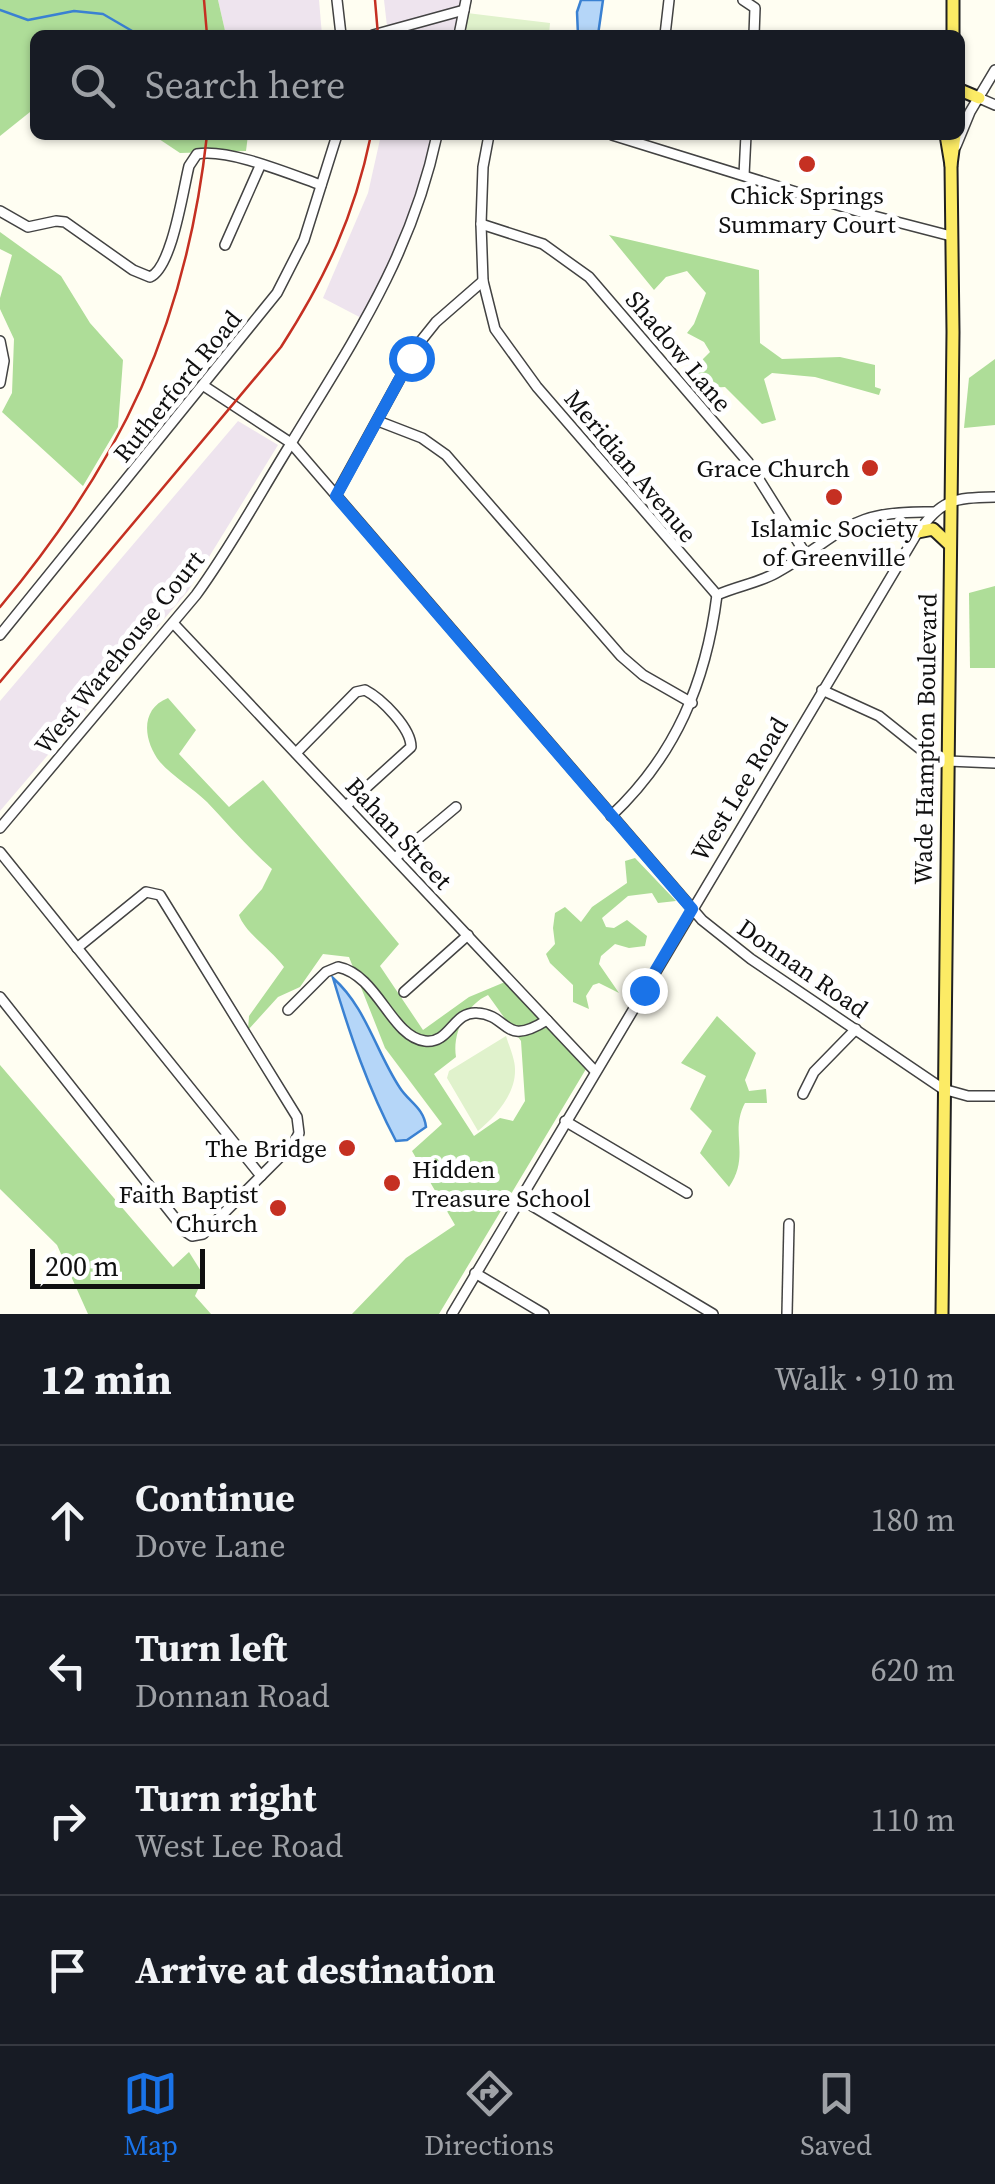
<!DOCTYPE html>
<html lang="en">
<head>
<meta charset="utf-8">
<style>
  :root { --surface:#171b24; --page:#242831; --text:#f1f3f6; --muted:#9ea1a6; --line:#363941; --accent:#1a73e8 }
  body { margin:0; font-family:"Source Serif 4",serif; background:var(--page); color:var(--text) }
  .scale { position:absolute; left:30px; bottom:25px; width:175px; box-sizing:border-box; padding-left:10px; border:5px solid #101010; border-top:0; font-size:28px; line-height:35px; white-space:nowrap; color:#101010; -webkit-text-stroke:8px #fff; paint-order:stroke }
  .stop { position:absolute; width:30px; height:30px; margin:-22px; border:8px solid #1a73e8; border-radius:50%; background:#fff }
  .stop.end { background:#1a73e8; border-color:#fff; box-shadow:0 2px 10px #0008 }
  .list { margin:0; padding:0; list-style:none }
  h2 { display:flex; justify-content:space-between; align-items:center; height:130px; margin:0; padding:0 40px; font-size:42px }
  h2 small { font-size:32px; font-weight:400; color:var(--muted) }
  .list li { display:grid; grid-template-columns:65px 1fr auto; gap:30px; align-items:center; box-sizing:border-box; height:150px; padding:0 40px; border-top:2px solid var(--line) }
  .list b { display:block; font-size:38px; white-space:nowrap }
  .list p { margin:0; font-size:32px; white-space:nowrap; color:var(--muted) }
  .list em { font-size:32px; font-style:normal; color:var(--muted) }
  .icon { flex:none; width:55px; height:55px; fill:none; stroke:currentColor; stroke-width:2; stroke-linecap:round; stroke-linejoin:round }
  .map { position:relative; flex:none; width:995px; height:1314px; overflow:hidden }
  .search { position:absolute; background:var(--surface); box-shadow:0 2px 8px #0004; left:30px; right:30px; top:30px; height:110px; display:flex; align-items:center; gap:25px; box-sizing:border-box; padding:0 35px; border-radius:15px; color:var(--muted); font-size:38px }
  .sheet { height:730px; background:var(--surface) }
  nav { display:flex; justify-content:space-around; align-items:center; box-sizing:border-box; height:140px; border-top:2px solid var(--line); background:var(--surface); font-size:28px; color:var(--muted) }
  nav a { display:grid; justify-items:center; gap:5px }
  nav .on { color:var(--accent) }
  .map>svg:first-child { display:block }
  .industrial { fill:#eee4ee }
  .forest { fill:#aedd98; fill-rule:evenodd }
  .pitch { fill:#e0f2cc }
  .water { fill:#b5d6f8; stroke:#3a81d2; stroke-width:2.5 }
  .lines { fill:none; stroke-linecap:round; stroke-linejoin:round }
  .stream { stroke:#3a81d2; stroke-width:2.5 }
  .minor-casing { stroke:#434343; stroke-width:12 }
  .major-casing { stroke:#212121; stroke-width:15 }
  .minor { stroke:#fff; stroke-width:9 }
  .major { stroke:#fceb65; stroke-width:11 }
  .rail { stroke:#c53022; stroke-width:2.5 }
  .route { stroke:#1a73e8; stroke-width:12 }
  .poi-dot { fill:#c53022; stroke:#fff; stroke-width:4 }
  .labels { text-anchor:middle; stroke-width:10; stroke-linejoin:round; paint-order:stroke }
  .poi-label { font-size:25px; fill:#101010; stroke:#fff; text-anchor:end }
  .street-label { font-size:25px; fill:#101010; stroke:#fff }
</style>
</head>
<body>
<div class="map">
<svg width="995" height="1314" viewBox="0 0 995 1314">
  <rect width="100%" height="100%" fill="#fffef2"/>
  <g class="industrial">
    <polygon points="218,0 319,0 322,35 226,35"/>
    <polygon points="384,0 468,0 462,35 388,35"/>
    <polygon points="381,135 441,135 422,207 369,322 323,298 368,193"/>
    <polygon points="238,421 278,445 188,591 0,811 0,701"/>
  </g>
  <g class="forest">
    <polygon points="0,0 218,0 226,35 35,35 35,108 0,136"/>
    <polygon points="153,135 248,135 246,151 180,153"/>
    <polygon points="0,232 61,276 90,323 123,360 118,427 83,486 2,412 12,393 14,339 0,309 0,298 12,255 0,249"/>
    <polygon points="609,235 759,270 760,343 782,359 840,357 875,365 875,387 881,389 879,395 815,377 772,373 764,379 776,420 762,424 725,387 693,389 686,376 710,352 704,342 687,333 694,324 706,293 687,271 666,277 654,290"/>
    <polygon points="995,359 995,425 964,428 969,378"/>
    <polygon points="995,586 995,668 970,668 969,593"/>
    <path d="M 168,698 L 196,730 L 179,754 L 229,807 L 263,780 L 399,944 L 380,966 L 423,1030 L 469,997 L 505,982 L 586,1069 L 439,1314 L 352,1314 L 406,1258 L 455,1225 L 412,1151 L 442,1124 L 385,1048 L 349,957 L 323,954 L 300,987 L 278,997 L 248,1030 L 249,1016 L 284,967 C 271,949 245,933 239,915 L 262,889 L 272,869 C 248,848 229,825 207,802 C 193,788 173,777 160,762 C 143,740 140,709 168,698 ZM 488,995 L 521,1041 L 525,1101 L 513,1121 L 500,1118 L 474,1136 L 434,1074 L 456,1057 C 452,1033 466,1005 488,995 Z"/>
    <polygon points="635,858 676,901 658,903 652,893 628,896 602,918 606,927 614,928 627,920 647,936 645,946 629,948 615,944 601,956 599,964 619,993 599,983 593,985 586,996 589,1009 573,1002 573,985 550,963 546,954 555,944 553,928 555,913 565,907 581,922 592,907 627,883 625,861"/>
    <path d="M 717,1016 L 756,1053 L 745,1080 L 749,1091 L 766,1089 L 767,1103 L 745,1103 C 729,1133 751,1155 729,1187 L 700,1153 L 712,1131 L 690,1109 L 706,1076 L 681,1063 Z"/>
    <polygon points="0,1065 173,1267 189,1252 204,1276 195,1296 211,1314 88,1314 57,1245 0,1189"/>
  </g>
  <g class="pitch">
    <polygon points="467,13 550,23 549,35 462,35"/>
    <path d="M 506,1036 C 509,1046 515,1059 515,1069 C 516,1094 495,1117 478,1131 L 447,1078 L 449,1071 Z"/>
  </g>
  <g class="water">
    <polygon points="581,0 603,0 598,35 578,35 577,12"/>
    <path d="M 333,978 C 366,1007 376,1052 400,1088 C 409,1102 424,1108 426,1127 L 407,1140 L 396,1141 C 368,1088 350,1035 333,978 Z"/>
  </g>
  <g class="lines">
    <polyline class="stream" points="0,10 28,20 74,11 103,14 139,35"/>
    <defs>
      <g id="minor">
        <polyline points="337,0 341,35"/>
        <polyline points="743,0 755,8 754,35"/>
        <polyline points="373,35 464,10"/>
        <polyline points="459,35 466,0"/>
        <polyline points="665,35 669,0"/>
        <polyline points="979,98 995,105"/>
        <polyline points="489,135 483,167 481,224 483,281 495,329 537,387 717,595"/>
        <polyline points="612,135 870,215 951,236"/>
        <polyline points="956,146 970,112 995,70"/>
        <polyline points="744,175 746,135"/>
        <path d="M 0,211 L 28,227 L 56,221 L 65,222 L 133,270 L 150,277 C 172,268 183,190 189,166 L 197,154 C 228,148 290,174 321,185"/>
        <polyline points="481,224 543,244 589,277 748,462 805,553"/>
        <polyline points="225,245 260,166"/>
        <polyline points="0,341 4,361 0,383"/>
        <polyline points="204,386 291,443 702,920 751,959 943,1089 968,1096 995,1096"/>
        <polyline points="378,421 422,438 446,455 621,656 643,675 692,703"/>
        <polyline points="336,495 420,342 436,322 483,281"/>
        <path d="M 717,595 C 737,586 758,583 776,573 C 845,534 845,510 933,512"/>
        <polyline points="173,623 595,1071"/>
        <polyline points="0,635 277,293 304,240 337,135"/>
        <polyline points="822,690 879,716 929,756 948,761 995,763"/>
        <path d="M 296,753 L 356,692 L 365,690 C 382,699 411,728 411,747 L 346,806"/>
        <path d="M 611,816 C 676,755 706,682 717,595"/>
        <path d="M 0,828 L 196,595 C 231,547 259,495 290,445 C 353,341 411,257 437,135"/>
        <polyline points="0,852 261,1176"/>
        <polyline points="395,858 456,807"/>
        <polyline points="404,992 468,935"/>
        <polyline points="0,997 186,1232 192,1236 203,1234 294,1143 299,1133 297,1117 160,895 146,892 77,948"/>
        <path d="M 288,1010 L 326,972 L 338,967 C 378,975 391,1037 425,1041 C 450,1044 453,1011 477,1013 C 510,1015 503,1048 547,1020"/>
        <polyline points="803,1094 814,1072 856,1029"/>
        <polyline points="565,1121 687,1193"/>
        <polyline points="519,1198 713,1314"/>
        <polyline points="475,1273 544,1314"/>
        <path d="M 452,1314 L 916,535 C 942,499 952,498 995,497"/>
        <polyline points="787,1314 789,1224"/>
      </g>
      <g id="major">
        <polyline points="953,35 953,0"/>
        <polyline points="960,90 979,98"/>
        <polyline points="946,135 951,165"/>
        <polyline points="918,532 933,529 949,544"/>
        <polyline points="942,1314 953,332 951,165 955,135"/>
      </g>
    </defs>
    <use href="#minor" class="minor-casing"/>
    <use href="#major" class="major-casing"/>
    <use href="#minor" class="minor"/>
    <use href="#major" class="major"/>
    <g class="rail">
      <polyline points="204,0 207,35"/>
      <polyline points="375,0 378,35"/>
      <path d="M 0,607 C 122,461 186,325 207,135"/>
      <path d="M 0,682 L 281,347 C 326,277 354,217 371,135"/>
    </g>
  </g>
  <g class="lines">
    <polyline class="route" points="411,358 336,496 692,909 644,990"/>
  </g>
  <g class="poi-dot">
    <circle cx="807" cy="164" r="10"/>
    <circle cx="870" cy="468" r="10"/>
    <circle cx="834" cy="497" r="10"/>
    <circle cx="347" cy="1148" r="10"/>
    <circle cx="392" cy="1183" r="10"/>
    <circle cx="278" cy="1208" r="10"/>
  </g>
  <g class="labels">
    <g class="poi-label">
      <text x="807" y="204" text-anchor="middle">Chick Springs<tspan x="807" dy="29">Summary Court</tspan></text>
      <text x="850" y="477">Grace Church</text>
      <text x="834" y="537" text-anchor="middle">Islamic Society<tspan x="834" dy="29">of Greenville</tspan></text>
      <text x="327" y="1157">The Bridge</text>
      <text x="412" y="1178" text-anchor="start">Hidden<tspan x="412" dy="29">Treasure School</tspan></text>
      <text x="258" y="1203">Faith Baptist<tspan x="258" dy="29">Church</tspan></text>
    </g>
    <g class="street-label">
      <text transform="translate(679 351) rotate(50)" y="9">Shadow Lane</text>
      <text transform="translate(177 386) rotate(-51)" y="9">Rutherford Road</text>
      <text transform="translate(631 466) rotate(50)" y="9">Meridian Avenue</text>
      <text transform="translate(119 652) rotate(-51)" y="9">West Warehouse Court</text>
      <text transform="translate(925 739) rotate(-89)" y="9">Wade Hampton Boulevard</text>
      <text transform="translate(739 789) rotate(-59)" y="9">West Lee Road</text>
      <text transform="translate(399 833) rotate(47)" y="9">Bahan Street</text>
      <text transform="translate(803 968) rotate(35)" y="9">Donnan Road</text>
    </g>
  </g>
</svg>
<div class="scale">200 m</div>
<div class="stop" style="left:411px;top:358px"></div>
<div class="stop end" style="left:644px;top:990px"></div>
<div class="search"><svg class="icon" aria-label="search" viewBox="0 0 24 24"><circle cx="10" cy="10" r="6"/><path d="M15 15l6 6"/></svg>Search here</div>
</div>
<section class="sheet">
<h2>12 min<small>Walk · 910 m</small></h2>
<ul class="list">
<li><svg class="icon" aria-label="ahead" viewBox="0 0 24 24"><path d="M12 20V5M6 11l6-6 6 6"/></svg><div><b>Continue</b><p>Dove Lane</p></div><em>180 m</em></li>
<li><svg class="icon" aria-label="left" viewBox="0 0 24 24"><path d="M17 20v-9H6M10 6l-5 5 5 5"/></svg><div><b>Turn left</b><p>Donnan Road</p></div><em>620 m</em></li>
<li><svg class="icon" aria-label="right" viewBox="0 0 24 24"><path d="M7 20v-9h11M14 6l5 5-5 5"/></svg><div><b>Turn right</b><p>West Lee Road</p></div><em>110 m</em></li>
<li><svg class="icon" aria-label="arrive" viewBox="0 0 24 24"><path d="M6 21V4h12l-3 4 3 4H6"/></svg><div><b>Arrive at destination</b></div></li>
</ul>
</section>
<nav>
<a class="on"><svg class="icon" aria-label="map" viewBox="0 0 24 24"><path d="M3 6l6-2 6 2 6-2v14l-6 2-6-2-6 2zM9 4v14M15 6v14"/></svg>Map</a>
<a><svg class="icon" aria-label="directions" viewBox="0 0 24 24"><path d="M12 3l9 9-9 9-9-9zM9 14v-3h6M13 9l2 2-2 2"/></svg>Directions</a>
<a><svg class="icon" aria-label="saved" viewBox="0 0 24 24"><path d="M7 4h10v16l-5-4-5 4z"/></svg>Saved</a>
</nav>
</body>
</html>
